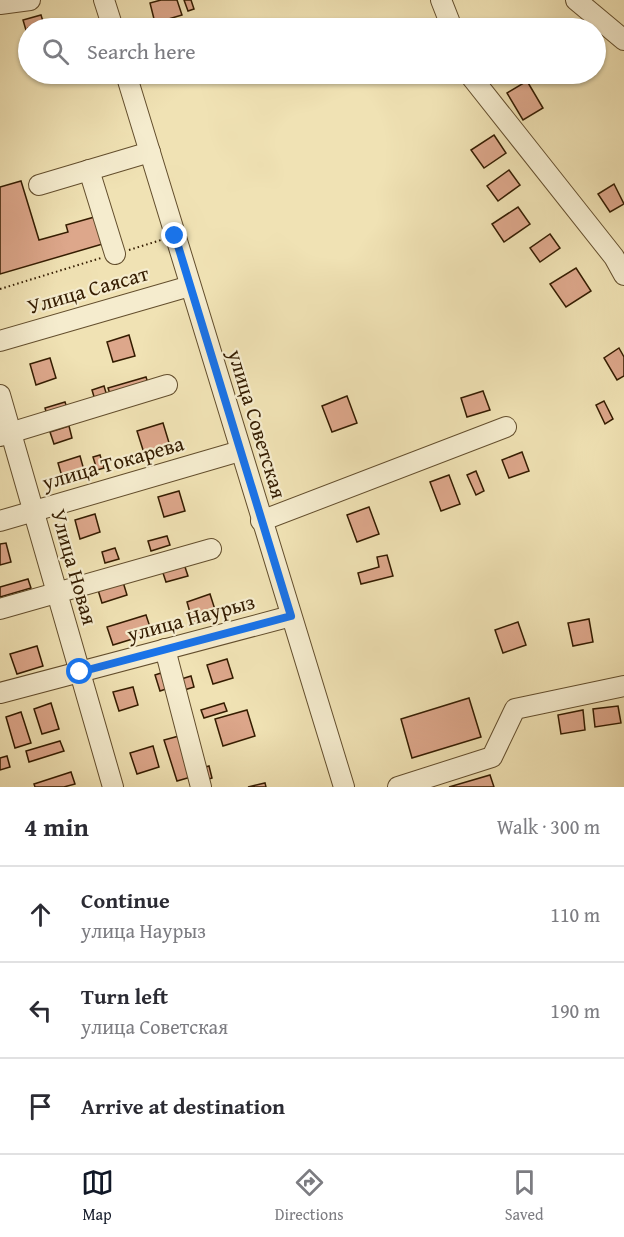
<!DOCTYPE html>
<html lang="en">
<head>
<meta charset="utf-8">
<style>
  :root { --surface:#fff; --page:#f2f2f3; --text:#2b2b33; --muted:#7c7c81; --line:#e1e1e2; --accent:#111827 }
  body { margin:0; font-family:"Gentium Book Plus",serif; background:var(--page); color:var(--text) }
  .stop { position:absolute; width:18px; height:18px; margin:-14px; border:4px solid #1a73e8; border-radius:50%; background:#fff }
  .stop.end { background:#1a73e8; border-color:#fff; box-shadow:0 2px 6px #0008 }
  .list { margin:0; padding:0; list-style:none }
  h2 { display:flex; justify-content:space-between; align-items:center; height:78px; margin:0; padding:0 24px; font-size:26px }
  h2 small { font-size:20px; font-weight:400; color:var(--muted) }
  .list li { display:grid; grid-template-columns:39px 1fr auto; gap:18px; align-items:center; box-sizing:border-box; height:96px; padding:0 24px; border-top:2px solid var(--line) }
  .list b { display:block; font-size:22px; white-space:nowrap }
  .list p { margin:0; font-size:20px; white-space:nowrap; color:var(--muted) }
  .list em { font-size:20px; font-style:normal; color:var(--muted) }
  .icon { flex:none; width:33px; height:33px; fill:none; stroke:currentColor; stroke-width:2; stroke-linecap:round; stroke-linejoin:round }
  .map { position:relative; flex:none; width:624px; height:787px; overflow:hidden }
  .search { position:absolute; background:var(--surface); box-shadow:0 2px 4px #0004; left:18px; right:18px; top:18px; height:66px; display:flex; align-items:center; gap:15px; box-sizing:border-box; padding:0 21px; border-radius:33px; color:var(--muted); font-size:22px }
  .sheet { height:366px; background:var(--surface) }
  nav { display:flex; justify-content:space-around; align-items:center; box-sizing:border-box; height:84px; border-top:2px solid var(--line); background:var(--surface); font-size:16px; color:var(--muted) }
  nav a { display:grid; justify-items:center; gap:3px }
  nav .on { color:var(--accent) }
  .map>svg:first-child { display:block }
  .building { fill:#dda78b; stroke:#341c00; stroke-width:1.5 }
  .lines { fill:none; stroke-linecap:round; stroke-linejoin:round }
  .minor-casing { stroke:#634e2d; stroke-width:22 }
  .path { stroke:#341c00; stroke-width:2; stroke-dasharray:1.5 3; stroke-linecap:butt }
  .minor { stroke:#f5ecce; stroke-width:20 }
  .route { stroke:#1a73e8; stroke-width:8 }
  .labels { text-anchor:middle; stroke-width:4.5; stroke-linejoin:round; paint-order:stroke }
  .street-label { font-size:21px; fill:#341c00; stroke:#f5ecce }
</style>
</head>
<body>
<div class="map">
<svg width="624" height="787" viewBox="0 0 624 787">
  <rect width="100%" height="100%" fill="#f0e2b4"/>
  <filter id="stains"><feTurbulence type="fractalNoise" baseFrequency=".00333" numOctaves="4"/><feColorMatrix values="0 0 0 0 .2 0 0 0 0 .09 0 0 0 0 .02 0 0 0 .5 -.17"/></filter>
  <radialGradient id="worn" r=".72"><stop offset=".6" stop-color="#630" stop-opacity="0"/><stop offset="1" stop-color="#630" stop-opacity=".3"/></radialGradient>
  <g class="building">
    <polygon points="161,0 177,0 182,15 155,23 150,3"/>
    <polygon points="184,0 191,0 194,9 188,11"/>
    <polygon points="41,15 45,28 28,28 28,37 23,20"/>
    <polygon points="527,81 543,108 523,120 507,93"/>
    <polygon points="494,135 506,153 484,168 471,150"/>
    <polygon points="509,170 520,185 498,201 487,186"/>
    <polygon points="21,181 39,240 68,232 66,225 98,216 106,243 0,274 0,187"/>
    <polygon points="614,184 624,204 610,212 598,194"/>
    <polygon points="518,207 530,224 504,242 492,224"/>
    <polygon points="550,234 560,248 540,262 530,248"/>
    <polygon points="576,268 591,291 566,307 550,284"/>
    <polygon points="129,335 135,356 113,362 107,342"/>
    <polygon points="619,348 624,357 624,376 617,380 604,358"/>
    <polygon points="50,358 56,378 36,385 30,364"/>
    <polygon points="146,377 148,383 110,394 108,388"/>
    <polygon points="104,386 107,396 95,400 92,390"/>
    <polygon points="483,391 490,410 467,417 461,398"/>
    <polygon points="347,396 357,423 332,432 322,406"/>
    <polygon points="604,401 613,419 605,424 596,405"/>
    <polygon points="65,402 67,408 47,415 45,408"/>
    <polygon points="163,423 170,446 144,453 137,431"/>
    <polygon points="69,426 72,438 54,444 50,432"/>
    <polygon points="522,452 529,471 509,478 502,460"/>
    <polygon points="100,455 104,468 97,470 93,457"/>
    <polygon points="80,456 85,474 63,480 58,463"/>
    <polygon points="476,471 484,491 476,495 467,475"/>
    <polygon points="449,475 460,504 441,511 430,482"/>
    <polygon points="179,491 185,511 164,517 158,497"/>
    <polygon points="369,507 379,534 357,542 347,515"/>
    <polygon points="95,514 100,532 80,539 75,520"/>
    <polygon points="167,536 170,545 151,551 148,541"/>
    <polygon points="6,543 11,562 0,565 0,544"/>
    <polygon points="115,548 119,559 105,563 102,552"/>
    <polygon points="387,555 393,576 361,584 358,573 379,567 377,557"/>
    <polygon points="184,564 188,576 166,582 162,570"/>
    <polygon points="28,579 31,588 0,597 0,587"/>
    <polygon points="123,582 127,595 102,603 98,590"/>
    <polygon points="210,594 217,616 193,623 187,602"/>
    <polygon points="146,615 152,633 113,645 107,627"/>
    <polygon points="589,619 593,642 573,646 568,623"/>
    <polygon points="518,622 526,645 503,653 495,630"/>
    <polygon points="37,646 43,666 17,674 10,654"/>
    <polygon points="227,659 233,678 213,684 207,665"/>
    <polygon points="161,673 166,689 160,691 155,675"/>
    <polygon points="191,676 194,687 181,691 178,680"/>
    <polygon points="133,687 138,705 119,711 113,692"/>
    <polygon points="469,698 481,737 412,758 401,719"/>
    <polygon points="51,703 59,729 42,734 34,709"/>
    <polygon points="224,703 227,711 204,718 201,710"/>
    <polygon points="618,706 621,723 595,727 593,709"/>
    <polygon points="247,710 255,736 223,746 215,719"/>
    <polygon points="583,710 585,730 561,734 558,715"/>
    <polygon points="21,712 31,743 15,748 6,717"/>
    <polygon points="179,736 191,777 177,781 164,740"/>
    <polygon points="60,741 64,751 29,762 26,751"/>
    <polygon points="153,746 159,767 137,774 130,753"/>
    <polygon points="7,756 10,767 0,770 0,758"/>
    <polygon points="209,766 212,778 206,780 202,768"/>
    <polygon points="71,772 75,784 64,787 35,787 34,784"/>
    <polygon points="490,775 494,787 449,787"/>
    <polygon points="265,783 266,787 248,787"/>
  </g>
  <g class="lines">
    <defs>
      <g id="minor">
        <polyline points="104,0 113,28"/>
        <polyline points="441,0 452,28"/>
        <polyline points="576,0 624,40"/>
        <polyline points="0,4 30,0"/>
        <polyline points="126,74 344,787"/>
        <polyline points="469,74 614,257 624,275"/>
        <polyline points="89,170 115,254"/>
        <polyline points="39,185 150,152"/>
        <polyline points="0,341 190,286"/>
        <polyline points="0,395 113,787"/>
        <polyline points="0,436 167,385"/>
        <polyline points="0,521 240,451"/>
        <polyline points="261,521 506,427"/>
        <polyline points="0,609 211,549"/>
        <polyline points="165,649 201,787"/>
        <polyline points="0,693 291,616"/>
        <polyline points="398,787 492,757 515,709 624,686"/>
      </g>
    </defs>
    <use href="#minor" class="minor-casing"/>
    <g class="path">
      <polyline points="129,250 161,240"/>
      <polyline points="0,289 101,258"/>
    </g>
    <use href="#minor" class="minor"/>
  </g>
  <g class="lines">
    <polyline class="route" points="80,672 291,616 175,236"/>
  </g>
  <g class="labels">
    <g class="street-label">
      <text transform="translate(88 290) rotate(-16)" y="7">Улица Саясат</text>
      <text transform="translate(257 424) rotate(73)" y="7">улица Советская</text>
      <text transform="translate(113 463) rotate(-16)" y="7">улица Токарева</text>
      <text transform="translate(74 567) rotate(74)" y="7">Улица Новая</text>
      <text transform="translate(191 618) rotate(-15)" y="7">улица Наурыз</text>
    </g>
  </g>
  <rect width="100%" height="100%" filter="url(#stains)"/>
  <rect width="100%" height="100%" fill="url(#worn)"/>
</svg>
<div class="stop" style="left:80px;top:672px"></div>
<div class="stop end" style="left:175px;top:236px"></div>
<div class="search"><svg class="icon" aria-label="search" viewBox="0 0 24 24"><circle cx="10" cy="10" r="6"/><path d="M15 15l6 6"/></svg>Search here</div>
</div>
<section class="sheet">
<h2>4 min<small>Walk · 300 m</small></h2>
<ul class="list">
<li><svg class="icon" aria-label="ahead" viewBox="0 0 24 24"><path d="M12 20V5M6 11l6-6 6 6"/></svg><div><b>Continue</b><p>улица Наурыз</p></div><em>110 m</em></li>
<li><svg class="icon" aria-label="left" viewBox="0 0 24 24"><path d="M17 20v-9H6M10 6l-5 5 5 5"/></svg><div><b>Turn left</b><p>улица Советская</p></div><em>190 m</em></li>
<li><svg class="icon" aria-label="arrive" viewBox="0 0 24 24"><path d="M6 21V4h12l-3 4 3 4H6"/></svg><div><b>Arrive at destination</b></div></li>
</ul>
</section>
<nav>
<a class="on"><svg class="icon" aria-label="map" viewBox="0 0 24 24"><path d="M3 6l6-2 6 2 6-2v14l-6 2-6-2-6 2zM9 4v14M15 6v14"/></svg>Map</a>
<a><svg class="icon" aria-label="directions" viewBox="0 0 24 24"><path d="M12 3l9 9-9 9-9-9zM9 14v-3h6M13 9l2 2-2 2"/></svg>Directions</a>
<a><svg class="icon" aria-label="saved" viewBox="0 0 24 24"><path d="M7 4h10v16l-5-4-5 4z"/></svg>Saved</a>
</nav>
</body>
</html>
